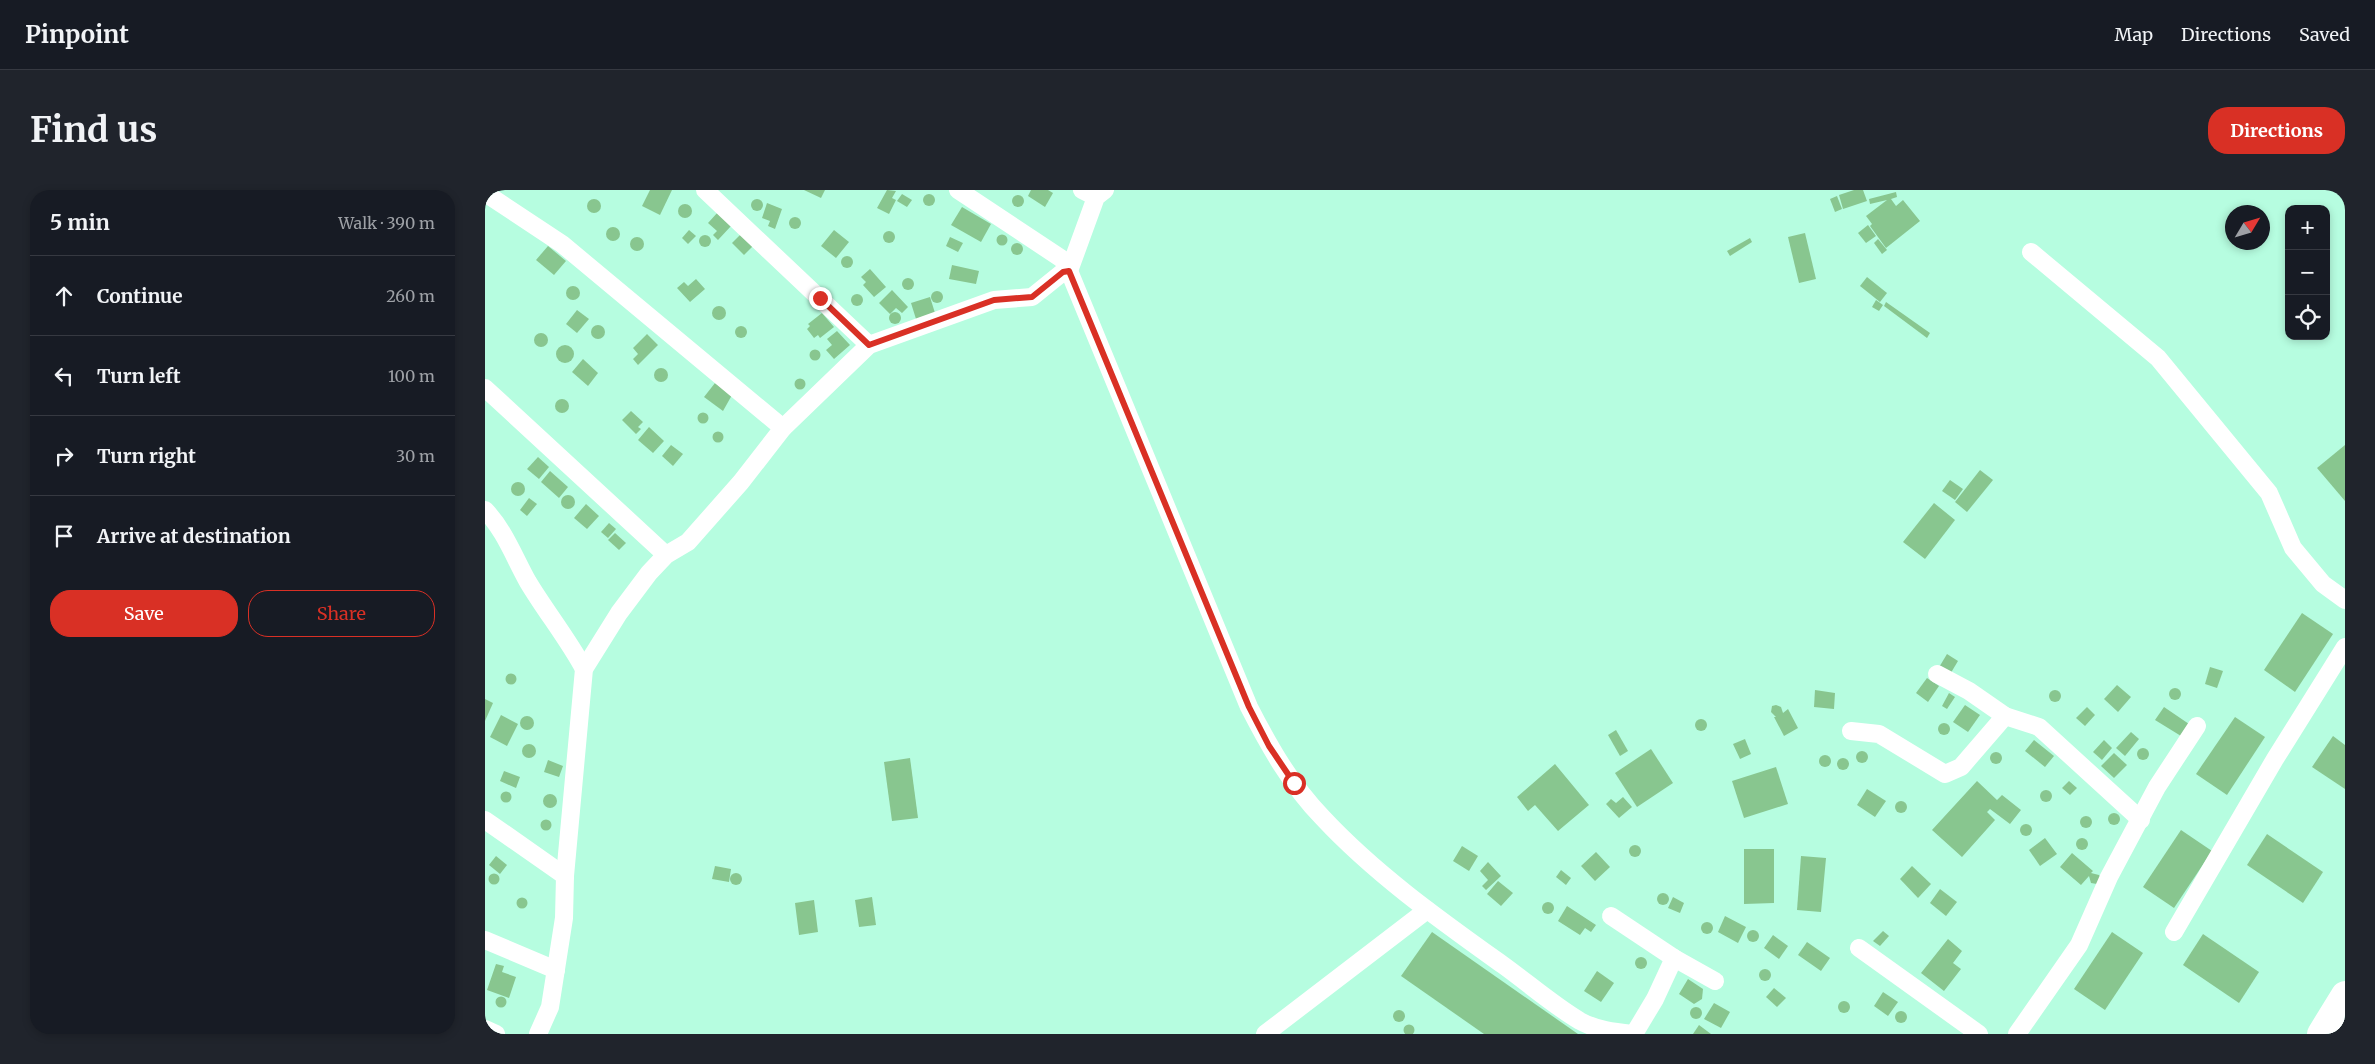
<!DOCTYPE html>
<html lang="en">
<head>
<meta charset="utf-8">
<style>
  :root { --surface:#171b24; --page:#20242c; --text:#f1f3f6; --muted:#9ea1a6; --line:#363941; --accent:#d93025 }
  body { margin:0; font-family:Merriweather,serif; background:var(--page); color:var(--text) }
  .controls { position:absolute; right:15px; top:15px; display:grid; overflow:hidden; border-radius:10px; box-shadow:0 2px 8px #0003 }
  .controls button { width:45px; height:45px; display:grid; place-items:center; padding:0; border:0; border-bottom:1px solid var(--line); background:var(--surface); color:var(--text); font:25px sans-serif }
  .compass { position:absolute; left:1740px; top:15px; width:45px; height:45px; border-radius:50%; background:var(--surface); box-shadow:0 2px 8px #0003; rotate:52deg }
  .stop { position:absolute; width:15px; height:15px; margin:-11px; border:4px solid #d93025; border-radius:50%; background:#fff }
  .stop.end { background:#d93025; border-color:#fff; box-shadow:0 1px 5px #0008 }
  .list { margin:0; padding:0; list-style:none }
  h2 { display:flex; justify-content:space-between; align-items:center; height:65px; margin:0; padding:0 20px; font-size:21px }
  h2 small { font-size:16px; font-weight:400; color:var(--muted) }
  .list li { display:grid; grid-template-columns:32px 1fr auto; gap:15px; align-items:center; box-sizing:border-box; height:80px; padding:0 20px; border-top:1px solid var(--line) }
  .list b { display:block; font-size:19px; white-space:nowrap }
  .list em { font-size:16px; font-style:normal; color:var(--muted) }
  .actions { display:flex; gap:10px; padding:15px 20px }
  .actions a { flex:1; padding:11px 0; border:1px solid var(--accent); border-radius:20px; text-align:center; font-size:18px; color:var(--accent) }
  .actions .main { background:var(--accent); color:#fff }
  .icon { flex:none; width:28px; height:28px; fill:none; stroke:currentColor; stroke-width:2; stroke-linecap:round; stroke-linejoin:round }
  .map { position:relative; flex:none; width:1860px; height:844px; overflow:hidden; border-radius:20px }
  header { display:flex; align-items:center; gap:30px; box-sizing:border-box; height:70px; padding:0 25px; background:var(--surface); border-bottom:1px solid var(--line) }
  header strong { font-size:24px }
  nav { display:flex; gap:28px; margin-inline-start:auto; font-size:18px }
  .intro { display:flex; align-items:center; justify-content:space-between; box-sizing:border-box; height:120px; padding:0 30px }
  h1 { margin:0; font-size:35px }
  .button { padding:12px 22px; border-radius:20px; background:var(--accent); color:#fff; font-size:18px; font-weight:700 }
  main { display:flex; gap:30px; padding:0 30px }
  aside { flex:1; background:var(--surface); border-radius:20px; box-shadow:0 2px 8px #0003 }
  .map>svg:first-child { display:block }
  .building { fill:#88c68f }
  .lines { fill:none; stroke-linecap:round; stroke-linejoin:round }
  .street { stroke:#fff; stroke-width:18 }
  .primary { stroke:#fff; stroke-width:28 }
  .route { stroke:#d93025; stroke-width:6 }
</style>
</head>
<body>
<header>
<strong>Pinpoint</strong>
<nav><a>Map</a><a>Directions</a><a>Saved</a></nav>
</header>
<div class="intro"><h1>Find us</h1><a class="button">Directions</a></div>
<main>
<aside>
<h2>5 min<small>Walk · 390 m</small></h2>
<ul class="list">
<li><svg class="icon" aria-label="ahead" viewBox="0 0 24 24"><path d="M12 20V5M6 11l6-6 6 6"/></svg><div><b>Continue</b></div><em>260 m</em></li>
<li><svg class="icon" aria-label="left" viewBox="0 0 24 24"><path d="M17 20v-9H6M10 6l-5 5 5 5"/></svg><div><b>Turn left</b></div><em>100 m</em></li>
<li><svg class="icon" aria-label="right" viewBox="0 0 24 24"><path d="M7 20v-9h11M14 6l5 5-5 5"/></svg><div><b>Turn right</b></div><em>30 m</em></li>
<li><svg class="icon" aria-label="arrive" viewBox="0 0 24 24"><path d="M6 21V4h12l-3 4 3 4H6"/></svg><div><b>Arrive at destination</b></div></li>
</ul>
<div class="actions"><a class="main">Save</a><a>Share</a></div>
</aside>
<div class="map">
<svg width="1860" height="844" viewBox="0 0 1860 844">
  <rect width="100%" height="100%" fill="#b6fde0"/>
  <g class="building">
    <polygon points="165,0 187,0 175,25 157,16"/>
    <polygon points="319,0 340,0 336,8"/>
    <polygon points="402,0 411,1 407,8 411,10 404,24 392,18"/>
    <polygon points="546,0 563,0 568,3 560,17 543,6"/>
    <polygon points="1369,0 1378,0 1382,11 1358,19 1354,5"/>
    <polygon points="1411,2 1412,7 1406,9 1411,16 1418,10 1435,31 1401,58 1385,36 1387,34 1381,26 1402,10 1385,14 1384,9"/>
    <circle cx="444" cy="10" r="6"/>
    <polygon points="417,4 427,10 422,17 412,11"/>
    <circle cx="533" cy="11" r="6"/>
    <polygon points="1352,6 1357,19 1350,22 1345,9"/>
    <circle cx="272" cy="15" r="6"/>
    <circle cx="109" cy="16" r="7"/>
    <polygon points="282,13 297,19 290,39 283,36 285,31 277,28"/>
    <circle cx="200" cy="21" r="7"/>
    <polygon points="477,17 506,34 496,52 466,35"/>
    <polygon points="233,22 247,35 233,50 228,45 232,41 223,33"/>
    <circle cx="310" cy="33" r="6"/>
    <polygon points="1383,35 1391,46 1381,53 1373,43"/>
    <circle cx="128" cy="44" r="7"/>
    <polygon points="204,40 211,46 203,54 197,48"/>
    <polygon points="349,40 364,52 351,68 336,56"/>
    <circle cx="404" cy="47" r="6"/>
    <polygon points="257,43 269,55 259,65 247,53"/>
    <polygon points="1320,43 1331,89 1314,93 1303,47"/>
    <circle cx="517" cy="50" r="5.5"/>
    <circle cx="220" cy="51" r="6"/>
    <polygon points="465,47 478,53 473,62 461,56"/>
    <circle cx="152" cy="54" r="7"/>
    <polygon points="1265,48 1267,52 1245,66 1242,61"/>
    <polygon points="1393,49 1402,60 1397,64 1389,53"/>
    <circle cx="532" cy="59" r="6"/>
    <polygon points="63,56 81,71 69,85 51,70"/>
    <circle cx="362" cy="72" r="6"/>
    <polygon points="467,75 494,81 491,94 464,89"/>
    <polygon points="385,79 401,97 389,107 378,95 381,92 376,87"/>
    <polygon points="1382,87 1402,103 1395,112 1375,96"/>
    <circle cx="423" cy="94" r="6"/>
    <polygon points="211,89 220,99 205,112 192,98 199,92 203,96"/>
    <circle cx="88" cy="103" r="7"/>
    <polygon points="407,100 423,117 417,123 411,118 405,124 394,113"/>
    <circle cx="452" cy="107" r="6"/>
    <circle cx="372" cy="110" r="6"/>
    <polygon points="445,107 450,123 431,129 426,113"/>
    <polygon points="1391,110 1398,115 1394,121 1387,117"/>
    <polygon points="1401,112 1445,143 1442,148 1399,116"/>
    <circle cx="234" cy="123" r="7"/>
    <polygon points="92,120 104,129 92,143 81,134"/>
    <circle cx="410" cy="128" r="6"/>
    <polygon points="337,123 349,137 335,148 333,145 329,148 322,139 325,136 323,134"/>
    <circle cx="113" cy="142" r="7"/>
    <circle cx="256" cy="142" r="6"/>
    <polygon points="352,141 365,155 349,169 341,160 347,155 342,149"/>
    <circle cx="56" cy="150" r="7"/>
    <polygon points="162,144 173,155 153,175 148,169 153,164 148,158"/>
    <circle cx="80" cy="164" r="9"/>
    <circle cx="330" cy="165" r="5.5"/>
    <polygon points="98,169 113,183 103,196 87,182"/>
    <circle cx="176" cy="185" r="7"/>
    <circle cx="315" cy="194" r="5.5"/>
    <polygon points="230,193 247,205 238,221 219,207"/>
    <circle cx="77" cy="216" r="7"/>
    <polygon points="146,221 158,232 153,237 156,239 151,244 137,230"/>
    <circle cx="218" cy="228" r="5.5"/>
    <polygon points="164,237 179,251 168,263 153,250"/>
    <circle cx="233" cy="247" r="5.5"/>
    <polygon points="186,255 198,264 188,276 177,266"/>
    <polygon points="1860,255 1860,311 1832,278"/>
    <polygon points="53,267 64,277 54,289 42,279"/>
    <polygon points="1495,280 1508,290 1482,322 1470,312"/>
    <polygon points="65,281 83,297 74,308 56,292"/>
    <polygon points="1465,290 1478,299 1470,310 1457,301"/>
    <circle cx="33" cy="299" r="7"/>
    <circle cx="83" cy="312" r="7"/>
    <polygon points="44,308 52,314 42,326 35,320"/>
    <polygon points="1449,313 1470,330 1440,369 1418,352"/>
    <polygon points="101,314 114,326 102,339 89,328"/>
    <polygon points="124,333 131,339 123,348 116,342"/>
    <polygon points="130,343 141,353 134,360 123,350"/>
    <polygon points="1817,423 1848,444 1810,502 1779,480"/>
    <polygon points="1462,464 1473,471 1464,486 1453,479"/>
    <polygon points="1725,477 1738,481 1732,498 1720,494"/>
    <circle cx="26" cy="489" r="5.5"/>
    <polygon points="1442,488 1454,496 1443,512 1431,503"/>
    <polygon points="1632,495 1646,507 1633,522 1619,509"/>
    <circle cx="1690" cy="504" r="6"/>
    <polygon points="1330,500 1350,503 1349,519 1329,517"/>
    <circle cx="1570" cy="506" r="6"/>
    <polygon points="1464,503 1470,507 1462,519 1457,516"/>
    <polygon points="0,509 8,513 0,531"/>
    <polygon points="1291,515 1296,517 1298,523 1303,519 1313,538 1299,546 1289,527 1291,527 1286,522 1287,516"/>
    <polygon points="1480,515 1495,525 1483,542 1468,532"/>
    <polygon points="1602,517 1610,525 1600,536 1591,528"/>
    <polygon points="1679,517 1704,534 1696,546 1670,530"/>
    <polygon points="16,525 33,534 22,556 5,547"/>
    <circle cx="42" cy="533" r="7"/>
    <polygon points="1750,527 1780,547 1742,605 1711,584"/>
    <circle cx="1216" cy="535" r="6"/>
    <circle cx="1459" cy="539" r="6"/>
    <polygon points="1131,540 1143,561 1135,566 1123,545"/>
    <polygon points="1646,542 1654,549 1640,566 1631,558"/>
    <polygon points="1848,546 1860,555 1860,599 1827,577"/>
    <polygon points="1260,549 1266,564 1255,569 1248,554"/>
    <polygon points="1549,550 1569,566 1560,577 1540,561"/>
    <polygon points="1619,550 1627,558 1617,570 1608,562"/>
    <circle cx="44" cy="561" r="7"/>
    <circle cx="1658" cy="564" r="6"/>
    <polygon points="1166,559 1188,593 1152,617 1130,583"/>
    <circle cx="1377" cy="567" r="6"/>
    <circle cx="1511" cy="568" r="6"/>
    <polygon points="1629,563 1642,575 1629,588 1616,576"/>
    <circle cx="1340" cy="571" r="6"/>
    <polygon points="425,568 433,628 407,631 399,572"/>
    <circle cx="1358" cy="574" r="6"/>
    <polygon points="63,570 78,576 74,587 59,582"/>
    <polygon points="1070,574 1104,615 1073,641 1050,615 1043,621 1032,607"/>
    <polygon points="1291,577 1303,614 1259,628 1247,591"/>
    <polygon points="19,581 35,587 31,598 15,591"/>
    <polygon points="1492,591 1512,610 1517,605 1536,620 1525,634 1505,619 1502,622 1510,630 1477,667 1447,640"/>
    <polygon points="1584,591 1592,598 1585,605 1577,598"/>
    <polygon points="1382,599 1401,611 1390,627 1372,615"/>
    <circle cx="1561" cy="606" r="6"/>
    <circle cx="21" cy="607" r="5.5"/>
    <circle cx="65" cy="611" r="7"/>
    <polygon points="1138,607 1147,617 1134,628 1121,614 1126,609 1131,613"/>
    <circle cx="1416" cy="617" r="6"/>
    <circle cx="1629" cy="629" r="6"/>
    <circle cx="1601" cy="632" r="6"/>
    <circle cx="61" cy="635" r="5.5"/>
    <circle cx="1541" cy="640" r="6"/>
    <polygon points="1696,640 1727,661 1689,718 1658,697"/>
    <polygon points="1782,644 1838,682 1818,713 1762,675"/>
    <polygon points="1560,648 1572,664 1555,676 1544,660"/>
    <circle cx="1597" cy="654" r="6"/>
    <circle cx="1150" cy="661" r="6"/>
    <polygon points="977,656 993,666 984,681 968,671"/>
    <polygon points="1259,659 1289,659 1289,713 1259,714"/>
    <polygon points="1111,662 1125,677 1110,691 1096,676"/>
    <polygon points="1587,663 1608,681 1606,683 1614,685 1616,688 1612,694 1606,693 1604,686 1596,695 1575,677"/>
    <polygon points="11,666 22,675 15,684 4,675"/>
    <polygon points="1316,666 1341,668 1336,722 1312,720"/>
    <polygon points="1003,672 1016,686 1001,700 997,696 1003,690 995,681"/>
    <polygon points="230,676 246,679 244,692 227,689"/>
    <polygon points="1427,676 1446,694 1433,708 1415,689"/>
    <polygon points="1076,680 1086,688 1081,695 1071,687"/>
    <circle cx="251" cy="689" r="6"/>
    <circle cx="9" cy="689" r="5.5"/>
    <polygon points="1013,691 1028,703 1016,716 1002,704"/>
    <polygon points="1455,699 1472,712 1461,726 1445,713"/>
    <circle cx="1178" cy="709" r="6"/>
    <polygon points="387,707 391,735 374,737 370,710"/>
    <polygon points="1188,707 1199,713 1195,723 1183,718"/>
    <circle cx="37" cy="713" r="5.5"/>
    <polygon points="329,710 333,742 314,745 310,713"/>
    <circle cx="1063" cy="718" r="6"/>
    <polygon points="1082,716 1111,735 1106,742 1100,738 1095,745 1073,731"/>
    <polygon points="1240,726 1261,737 1253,753 1233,742"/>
    <circle cx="1222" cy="738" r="6"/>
    <circle cx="1268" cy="746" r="6"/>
    <polygon points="1398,741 1404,746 1395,756 1388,751"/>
    <polygon points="947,742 1093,844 999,844 916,786"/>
    <polygon points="1627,742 1658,763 1620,820 1589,799"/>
    <polygon points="1718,744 1774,782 1754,813 1698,775"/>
    <polygon points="1288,745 1303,756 1294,769 1279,758"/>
    <polygon points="1463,749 1477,761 1468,773 1476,779 1459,801 1436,783"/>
    <polygon points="1322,752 1345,768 1336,781 1313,765"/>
    <circle cx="1156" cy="773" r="6"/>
    <polygon points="11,774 19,776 17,782 31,787 24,808 2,800"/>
    <circle cx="1280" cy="785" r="6"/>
    <polygon points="1112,781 1129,793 1116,812 1099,801"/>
    <polygon points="1203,789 1218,799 1217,809 1209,814 1194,804"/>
    <polygon points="1289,798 1301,808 1292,817 1281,807"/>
    <polygon points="1398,802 1413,812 1403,826 1389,816"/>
    <circle cx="16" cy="812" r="5.5"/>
    <circle cx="1359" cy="817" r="6"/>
    <polygon points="1229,813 1245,822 1236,838 1219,829"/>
    <circle cx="1211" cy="823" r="6"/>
    <circle cx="914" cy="826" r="6"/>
    <circle cx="1416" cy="827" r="6"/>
    <circle cx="924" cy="840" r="5.5"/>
    <polygon points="1214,835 1226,844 1208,844"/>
  </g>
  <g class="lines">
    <g class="street">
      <polyline points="220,0 384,155"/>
      <path d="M 473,0 L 577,69 L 584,81 L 764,517 C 784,556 806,595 837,627 C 890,684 955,730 1018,775 C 1043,793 1068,815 1095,831 C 1111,840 1131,842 1149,844"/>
      <polyline points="597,0 611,7"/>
      <polyline points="0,3 77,54 298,238"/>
      <polyline points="1546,62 1673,168 1784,303 1808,358 1838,394 1860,410"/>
      <polyline points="0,198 181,365"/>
      <path d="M 0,320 C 20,341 29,367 43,392 C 61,422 83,449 99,479"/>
      <polyline points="1452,484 1484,501 1520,526"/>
      <polyline points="1366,541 1394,544 1460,584 1476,577 1520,526 1554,537 1656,630"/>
      <polyline points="0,630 80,686"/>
      <polyline points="1126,726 1189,768 1230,791"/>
      <polyline points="1689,742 1790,569 1860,457"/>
      <polyline points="0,750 71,780"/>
      <polyline points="1374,758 1494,844"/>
      <polyline points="0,839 11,844"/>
      <polyline points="53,844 65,817 79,728 80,686 99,479 134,423 164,383 181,365 203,352 256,292 298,238 384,155 509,110 547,107 578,82 584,81 611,7 620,0"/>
      <polyline points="780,844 942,720"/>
      <polyline points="1149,844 1170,809 1189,768"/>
      <polyline points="1532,844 1594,755 1624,687 1672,597 1712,536"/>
    </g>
    <g class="primary">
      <polyline points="1836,844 1860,805"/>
      <polyline points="1859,844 1860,843"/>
    </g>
  </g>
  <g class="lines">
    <polyline class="route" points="335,108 384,155 509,110 547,107 578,82 584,81 764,517 784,556 809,593"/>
  </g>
</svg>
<div class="controls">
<button>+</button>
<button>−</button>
<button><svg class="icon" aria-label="locate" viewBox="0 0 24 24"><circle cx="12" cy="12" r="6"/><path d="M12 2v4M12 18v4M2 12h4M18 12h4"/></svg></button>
</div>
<svg class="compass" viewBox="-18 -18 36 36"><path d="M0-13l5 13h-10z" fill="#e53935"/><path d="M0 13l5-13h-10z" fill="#9ea1a6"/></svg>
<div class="stop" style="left:809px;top:593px"></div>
<div class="stop end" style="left:335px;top:108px"></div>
</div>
</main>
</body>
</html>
